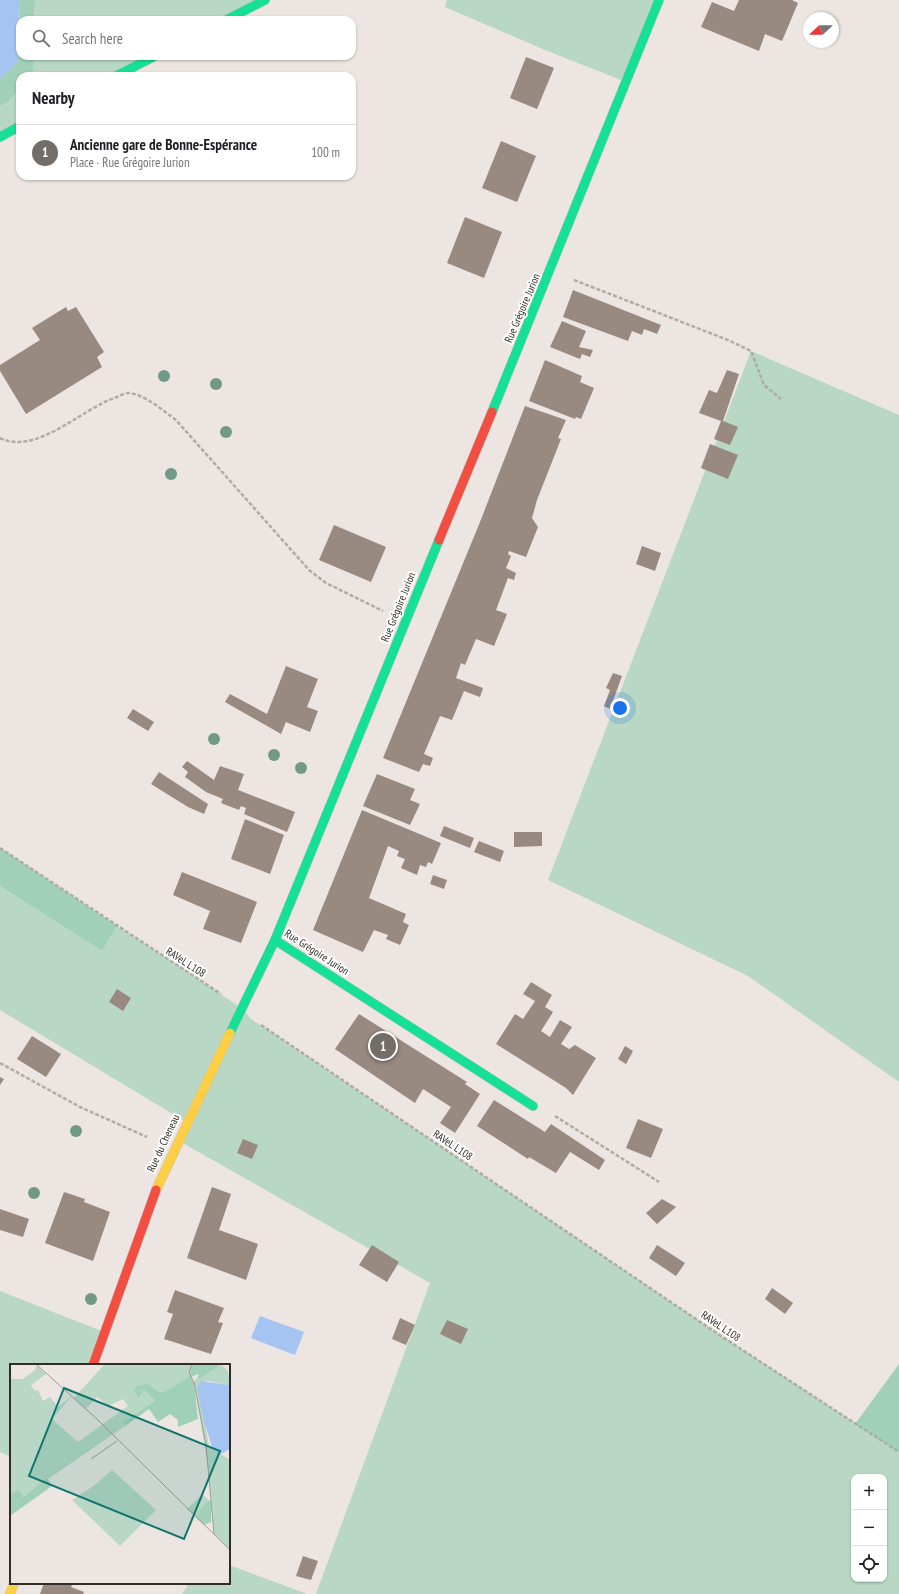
<!DOCTYPE html>
<html lang="en">
<head>
<meta charset="utf-8">
<style>
  :root { --surface:#fff; --page:#f2f2f2; --text:#202124; --muted:#757577; --line:#e0e0e0; --accent:#736d69 }
  body { margin:0; font-family:"PT Sans Narrow",sans-serif; background:var(--page); color:var(--text) }
  .controls { position:absolute; right:12px; bottom:12px; display:grid; overflow:hidden; border-radius:8px; box-shadow:0 1px 3px #0004 }
  .controls button { width:36px; height:36px; display:grid; place-items:center; padding:0; border:0; border-bottom:1px solid var(--line); background:var(--surface); color:var(--text); font:20px sans-serif }
  .compass { position:absolute; left:803px; top:12px; width:36px; height:36px; border-radius:50%; background:var(--surface); box-shadow:0 1px 3px #0004; rotate:248deg }
  .you { position:absolute; left:620px; top:708px; width:14px; height:14px; margin:-10px; border:3px solid #fff; border-radius:50%; background:#1a73e8; box-shadow:0 0 0 6px #1a73e833 }
  .badge { display:grid; place-items:center; width:26px; height:26px; border-radius:50%; background:var(--accent); color:#fff; font-size:13px; font-weight:700 }
  .pin { position:absolute; translate:-50% -50%; border:2px solid #fff; box-shadow:0 1px 4px #0006 }
  .list { margin:0; padding:0; list-style:none }
  h2 { display:flex; justify-content:space-between; align-items:center; height:52px; margin:0; padding:0 16px; font-size:17px }
  h2 small { font-size:13px; font-weight:400; color:var(--muted) }
  .list li { display:grid; grid-template-columns:26px 1fr auto; gap:12px; align-items:center; box-sizing:border-box; height:56px; padding:0 16px; border-top:1px solid var(--line) }
  .list b { display:block; font-size:15px; white-space:nowrap }
  .list p { margin:0; font-size:13px; white-space:nowrap; color:var(--muted) }
  .list em { font-size:13px; font-style:normal; color:var(--muted) }
  .icon { flex:none; width:22px; height:22px; fill:none; stroke:currentColor; stroke-width:2; stroke-linecap:round; stroke-linejoin:round }
  .map { position:relative; flex:none; width:899px; height:1594px; overflow:hidden }
  .search { position:absolute; background:var(--surface); box-shadow:0 1px 3px #0004; left:16px; top:16px; width:340px; height:44px; display:flex; align-items:center; gap:10px; box-sizing:border-box; padding:0 14px; border-radius:12px; color:var(--muted); font-size:15px }
  .panel { position:absolute; background:var(--surface); box-shadow:0 1px 3px #0004; left:16px; top:72px; width:340px; height:108px; border-radius:12px }
  .map>svg:first-child { display:block }
  .green { fill:#b8d7c4; fill-rule:evenodd }
  .forest { fill:#a0d1b8 }
  .water { fill:#a5c4f2 }
  .building { fill:#988a81 }
  .lines { fill:none; stroke-linecap:round; stroke-linejoin:round }
  .fast-casing { stroke:#c7c1bd; stroke-width:10 }
  .slow-casing { stroke:#c7c1bd; stroke-width:10 }
  .jam-casing { stroke:#c7c1bd; stroke-width:10 }
  .path { stroke:#acada3; stroke-width:2.5; stroke-dasharray:4 2; stroke-linecap:butt }
  .fast { stroke:#16e098; stroke-width:9 }
  .slow { stroke:#ffcf43; stroke-width:9 }
  .jam { stroke:#f24e42; stroke-width:9 }
  .tree { fill:#729988 }
  .labels { text-anchor:middle; stroke-width:4; stroke-linejoin:round; paint-order:stroke }
  .street-label { font-size:11px; fill:#312c28; stroke:#fff }
  .inset-road { fill:none; stroke:#a29b97; stroke-width:1 }
  .view { fill:#0f766e; fill-opacity:0.15; stroke:#0f766e; stroke-width:2 }
  .inset-edge { fill:none; stroke:#312c28; stroke-width:2 }
</style>
</head>
<body>
<div class="map">
<svg width="899" height="1594" viewBox="0 0 899 1594">
  <rect width="100%" height="100%" fill="#ede5e1"/>
  <g class="green">
    <polygon points="35,0 265,0 226,20 34,20"/>
    <polygon points="447,0 659,0 626,82 545,50 445,7"/>
    <polygon points="33,56 155,56 116,76 29,76 33,70"/>
    <polygon points="20,89 20,126 0,137 0,106 14,97"/>
    <polygon points="751,351 899,415 899,1082 748,976 548,880"/>
    <path d="M 0,886 L 102,951 L 117,926 L 243,1009 L 250,1018 L 721,1336 L 899,1452 L 899,1594 L 316,1594 L 430,1283 L 179,1141 L 186,1122 L 0,1010 ZM 854,1477 L 884,1477 L 884,1579 L 854,1579 Z"/>
    <polygon points="0,1291 104,1332 93,1365 11,1365 11,1457 0,1452"/>
    <polygon points="229,1565 307,1594 182,1594 189,1583 229,1583"/>
  </g>
  <g class="forest">
    <path d="M 20,0 L 35,0 L 34,20 L 20,20 L 20,56 L 33,56 L 33,70 L 29,76 L 20,76 C 20,94 15,97 0,106 L 0,79 L 18,61 Z"/>
    <polygon points="0,848 117,926 102,951 0,886"/>
    <polygon points="899,1364 899,1452 855,1424"/>
  </g>
  <g class="water">
    <polygon points="0,0 20,0 18,61 0,79"/>
    <polygon points="260,1316 304,1332 295,1355 251,1338"/>
  </g>
  <g class="building">
    <polygon points="739,0 792,0 798,3 782,41 765,34 759,51 701,27 712,2 734,11"/>
    <polygon points="526,57 554,68 537,109 510,98"/>
    <polygon points="501,141 536,156 517,202 482,188"/>
    <polygon points="465,217 502,232 484,278 447,263"/>
    <polygon points="573,290 661,325 657,334 644,329 642,335 632,331 628,341 563,317"/>
    <polygon points="66,307 68,311 76,307 104,352 97,357 102,367 26,414 0,371 0,365 40,340 32,328"/>
    <polygon points="562,321 586,331 579,347 593,350 590,357 582,354 580,359 550,347"/>
    <polygon points="545,360 582,376 580,382 594,388 581,419 576,417 575,419 529,401"/>
    <polygon points="727,370 739,374 723,421 738,427 730,445 714,439 721,421 699,413 709,390 717,393"/>
    <polygon points="525,406 566,420 558,438 561,439 537,500 532,518 538,527 526,557 509,551 508,554 511,556 506,568 516,573 514,580 508,578 496,610 507,614 494,646 476,639 465,665 461,663 456,678 483,688 480,697 464,691 452,720 440,716 424,754 433,758 430,766 423,764 419,772 383,758 480,522"/>
    <polygon points="710,444 738,455 728,479 701,468"/>
    <polygon points="334,525 386,547 371,582 319,560"/>
    <polygon points="642,546 661,553 655,571 636,564"/>
    <polygon points="286,666 318,679 307,707 318,711 310,732 286,722 281,734 225,702 230,694 267,714"/>
    <polygon points="613,673 622,676 610,709 604,706 610,690 606,688"/>
    <polygon points="133,709 154,722 148,731 127,718"/>
    <polygon points="187,761 214,780 220,766 244,774 238,790 295,812 287,832 244,814 246,808 241,806 239,810 221,803 223,799 206,792 185,777 188,772 182,767"/>
    <polygon points="159,772 208,804 204,814 188,807 151,784"/>
    <polygon points="377,774 415,789 410,800 420,804 410,825 363,806"/>
    <polygon points="362,810 441,843 432,864 428,862 426,867 420,865 417,875 401,868 405,859 397,856 399,851 388,846 369,898 406,914 403,922 409,925 400,945 386,939 388,935 374,930 363,952 313,930"/>
    <polygon points="245,819 284,835 270,874 231,859"/>
    <polygon points="444,826 474,838 470,848 440,836"/>
    <polygon points="514,832 542,832 542,846 514,847"/>
    <polygon points="479,841 504,851 500,862 474,852"/>
    <polygon points="182,872 257,902 241,943 203,929 210,911 173,895"/>
    <polygon points="433,875 447,880 444,889 430,884"/>
    <polygon points="531,982 552,995 545,1007 553,1012 541,1031 550,1037 560,1020 572,1027 561,1044 569,1049 575,1045 596,1058 573,1095 566,1088 496,1044 515,1014 523,1019 535,1001 523,994"/>
    <polygon points="117,989 131,998 123,1011 109,1002"/>
    <polygon points="359,1014 467,1082 465,1084 480,1094 455,1133 440,1123 451,1107 423,1089 415,1103 335,1049"/>
    <polygon points="32,1036 61,1054 46,1077 17,1059"/>
    <polygon points="625,1046 633,1051 626,1064 618,1059"/>
    <polygon points="0,1077 4,1079 0,1085"/>
    <polygon points="494,1100 545,1132 551,1124 605,1160 599,1170 570,1152 556,1173 529,1157 528,1159 477,1126"/>
    <polygon points="638,1119 663,1129 651,1158 626,1148"/>
    <polygon points="243,1139 258,1145 252,1159 237,1153"/>
    <polygon points="212,1187 231,1194 219,1230 258,1244 246,1280 187,1258"/>
    <polygon points="64,1192 85,1199 84,1202 110,1212 93,1261 45,1243"/>
    <polygon points="662,1199 676,1207 657,1224 646,1213"/>
    <polygon points="0,1209 29,1219 23,1237 0,1230"/>
    <polygon points="372,1245 399,1262 387,1282 359,1265"/>
    <polygon points="657,1245 685,1263 676,1276 649,1258"/>
    <polygon points="772,1288 793,1303 785,1314 765,1299"/>
    <polygon points="175,1290 224,1308 218,1322 223,1323 211,1354 164,1339 173,1314 167,1312"/>
    <polygon points="400,1318 415,1325 406,1345 392,1339"/>
    <polygon points="447,1320 468,1329 461,1344 440,1334"/>
    <polygon points="303,1556 318,1561 311,1580 296,1576"/>
    <polygon points="44,1583 73,1583 71,1587 84,1592 83,1594 40,1594"/>
  </g>
  <g class="lines">
    <defs>
      <g id="fast">
        <polyline points="226,20 265,0"/>
        <polyline points="116,76 155,56"/>
        <polyline points="0,137 20,126"/>
        <polyline points="492,412 659,0"/>
        <polyline points="275,940 533,1106"/>
        <polyline points="230,1033 275,940 439,540"/>
      </g>
      <g id="slow">
        <polyline points="156,1190 230,1033"/>
        <polyline points="10,1594 14,1583"/>
      </g>
      <g id="jam">
        <polyline points="439,540 492,412"/>
        <polyline points="93,1365 156,1190"/>
      </g>
    </defs>
    <use href="#fast" class="fast-casing"/>
    <use href="#slow" class="slow-casing"/>
    <use href="#jam" class="jam-casing"/>
    <g class="path">
      <polyline points="574,280 728,340 751,351 764,385 781,399"/>
      <path d="M 0,438 C 37,456 82,408 117,397 C 120,396 125,393 128,393 C 143,393 165,412 176,420 L 309,570 L 326,583 L 383,611"/>
      <polyline points="0,848 221,994"/>
      <polyline points="261,1025 721,1336 899,1452"/>
      <polyline points="0,1063 80,1107 147,1137"/>
      <polyline points="555,1116 659,1182"/>
    </g>
    <use href="#fast" class="fast"/>
    <use href="#slow" class="slow"/>
    <use href="#jam" class="jam"/>
  </g>
  <g class="tree">
    <circle cx="164" cy="376" r="6"/>
    <circle cx="216" cy="384" r="6"/>
    <circle cx="226" cy="432" r="6"/>
    <circle cx="171" cy="474" r="6"/>
    <circle cx="214" cy="739" r="6"/>
    <circle cx="274" cy="755" r="6"/>
    <circle cx="301" cy="768" r="6"/>
    <circle cx="76" cy="1131" r="6"/>
    <circle cx="34" cy="1193" r="6"/>
    <circle cx="91" cy="1299" r="6"/>
  </g>
  <g class="labels">
    <g class="street-label">
      <text transform="translate(522 308) rotate(-67)" y="4">Rue Grégoire Jurion</text>
      <text transform="translate(398 607) rotate(-68)" y="4">Rue Grégoire Jurion</text>
      <text transform="translate(317 952) rotate(33)" y="4">Rue Grégoire Jurion</text>
      <text transform="translate(186 962) rotate(33)" y="4">RAVeL L108</text>
      <text transform="translate(163 1143) rotate(-65)" y="4">Rue du Cheneau</text>
      <text transform="translate(453 1145) rotate(34)" y="4">RAVeL L108</text>
      <text transform="translate(721 1326) rotate(34)" y="4">RAVeL L108</text>
    </g>
  </g>
  <g transform="translate(10 1364)">
    <rect width="220" height="220" fill="#ede5e1"/>
    <path d="M 182,0 L 180,12 L 156,27 L 149,28 L 137,19 L 126,22 L 124,27 L 128,35 L 134,26 L 145,37 L 113,60 L 115,62 L 12,133 L 0,130 L 0,15 L 13,15 L 25,6 L 27,1 L 36,10 L 21,21 L 25,27 L 28,26 L 33,37 L 40,33 L 48,43 L 62,32 L 42,55 L 68,78 L 118,42 L 113,35 L 98,42 L 87,33 L 76,45 L 64,34 L 94,1 ZM 211,0 L 218,7 L 220,21 L 198,17 L 191,18 L 188,21 L 199,82 L 220,96 L 220,186 L 204,170 L 198,102 L 184,18 L 189,10 L 191,14 ZM 102,106 L 146,146 L 110,182 L 62,136 L 85,121 ZM 192,130 L 199,136 L 184,152 L 177,145 Z" fill="#b8d7c4"/>
    <path d="M 182,0 L 211,0 L 191,14 L 188,14 L 189,10 L 181,13 L 184,18 L 188,55 L 168,63 L 168,56 L 160,50 L 148,58 L 139,45 L 115,62 L 113,59 L 145,37 L 134,26 L 128,35 L 124,27 L 126,22 L 137,19 L 149,28 L 156,27 L 180,12 ZM 37,114 L 42,122 L 0,152 L 0,130 L 9,126 L 13,133 ZM 199,136 L 201,138 L 201,158 L 194,161 L 184,152 Z" fill="#a0d1b8"/>
    <path d="M 191,17 L 220,21 L 220,85 L 211,90 L 203,86 L 193,54 L 187,23 Z" fill="#a5c4f2"/>
    <path class="inset-road" d="M 26,0 L 88,56 L 220,186M 182,0 L 179,9 L 184,18 L 196,81 L 204,170M 81,95 L 107,77"/>
    <path class="view" d="M 54,24 L 210,87 L 174,175 L 19,112 Z"/>
    <rect width="220" height="220" class="inset-edge"/>
  </g>
</svg>
<div class="controls">
<button>+</button>
<button>−</button>
<button><svg class="icon" aria-label="locate" viewBox="0 0 24 24"><circle cx="12" cy="12" r="6"/><path d="M12 2v4M12 18v4M2 12h4M18 12h4"/></svg></button>
</div>
<svg class="compass" viewBox="-18 -18 36 36"><path d="M0-13l5 13h-10z" fill="#e53935"/><path d="M0 13l5-13h-10z" fill="#757577"/></svg>
<div class="you"></div>
<div class="pin badge" style="left:383px;top:1046px">1</div>
<div class="search"><svg class="icon" aria-label="search" viewBox="0 0 24 24"><circle cx="10" cy="10" r="6"/><path d="M15 15l6 6"/></svg>Search here</div>
<section class="panel">
<h2>Nearby<small></small></h2>
<ul class="list">
<li><span class="badge">1</span><div><b>Ancienne gare de Bonne-Espérance</b><p>Place · Rue Grégoire Jurion</p></div><em>100 m</em></li>
</ul>
</section>
</div>
</body>
</html>
